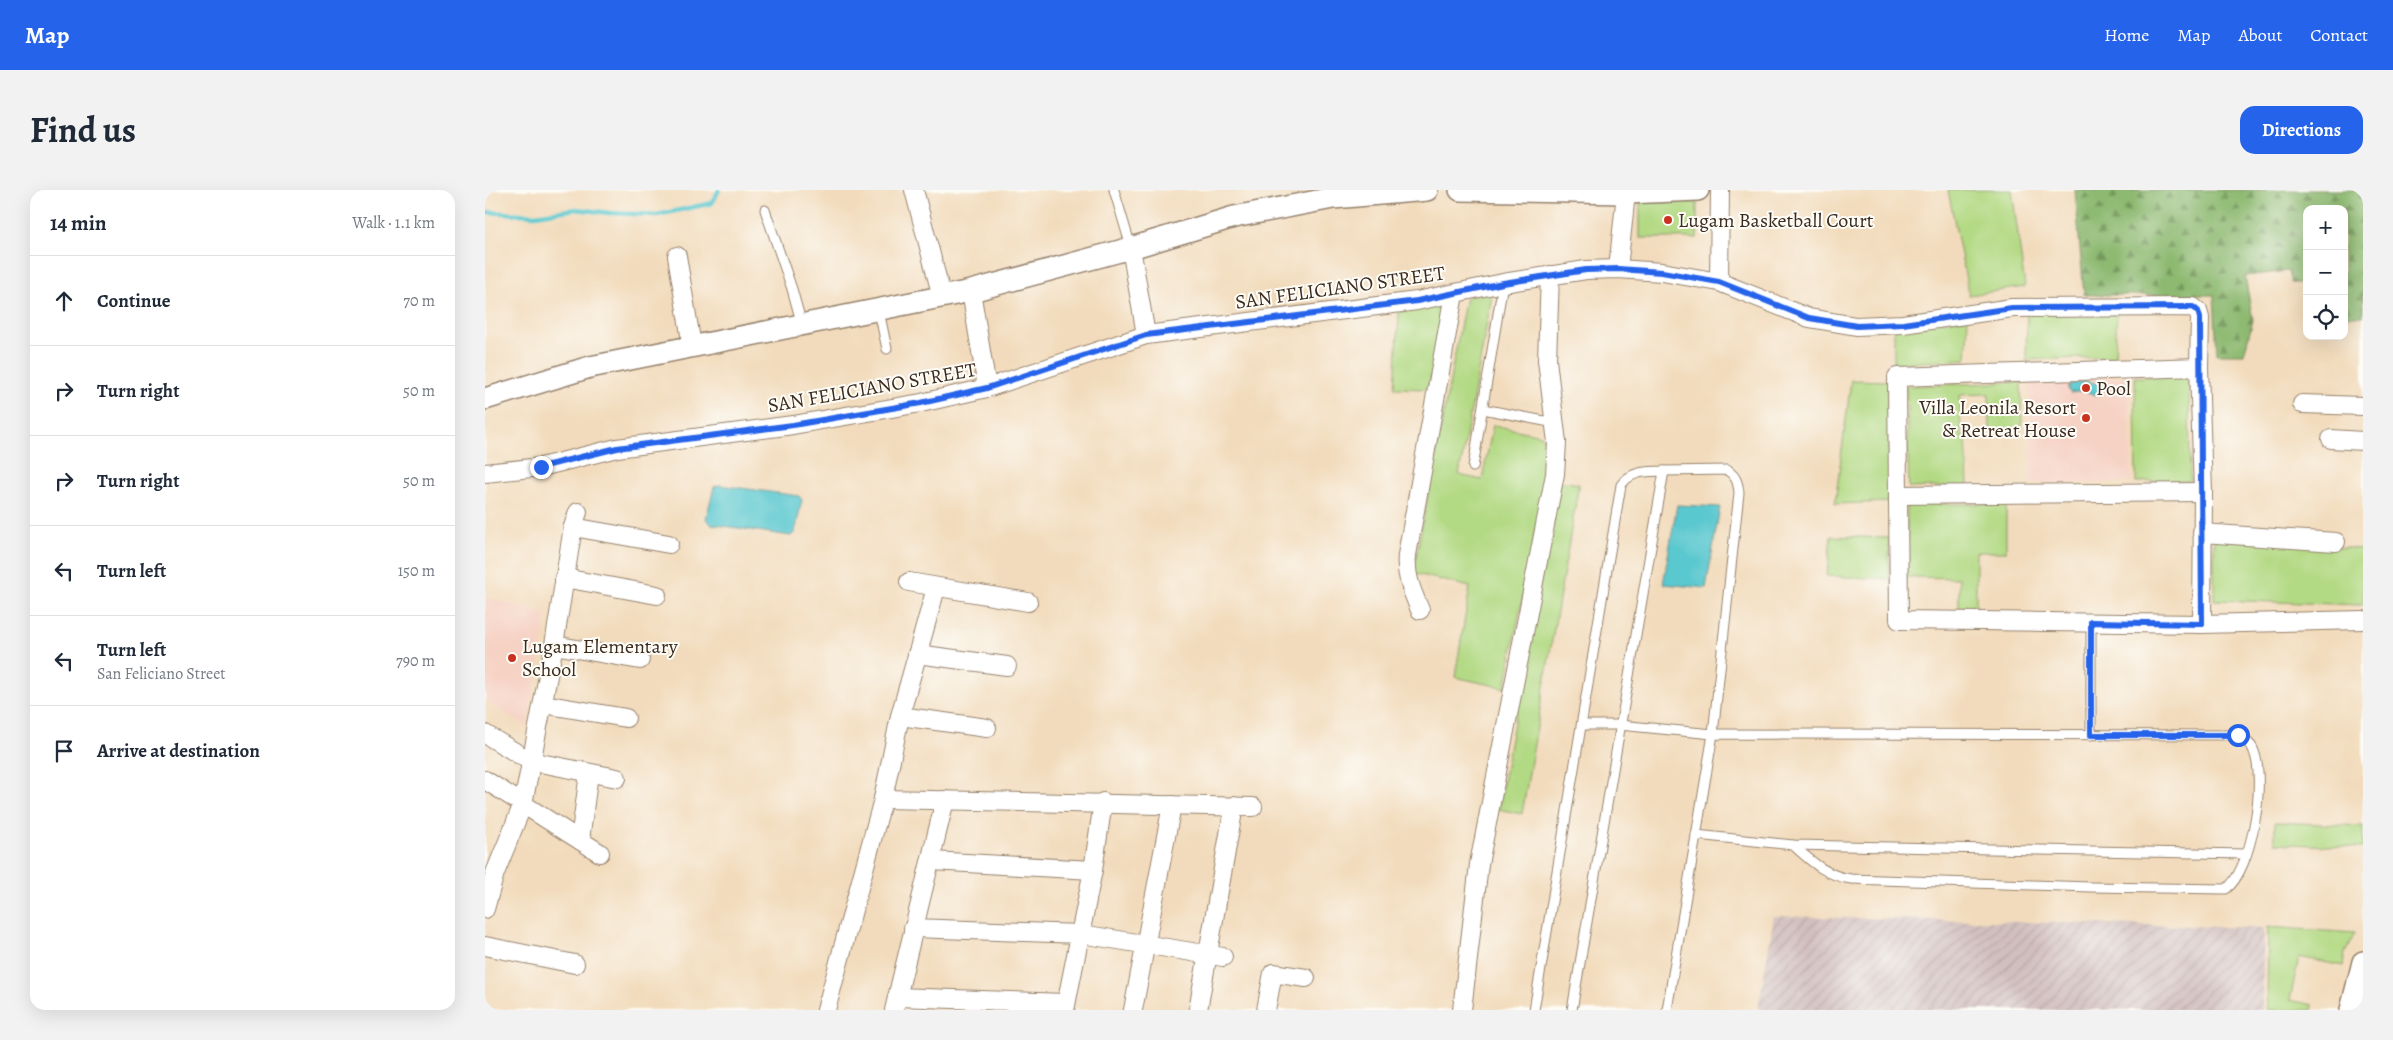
<!DOCTYPE html>
<html lang="en">
<head>
<meta charset="utf-8">
<style>
  :root { --surface:#fff; --page:#f2f2f3; --text:#1f2937; --muted:#747a83; --line:#e0e1e3; --accent:#2563eb }
  body { margin:0; font-family:Alegreya,serif; background:var(--page); color:var(--text) }
  .controls { position:absolute; right:15px; top:15px; display:grid; overflow:hidden; border-radius:10px; box-shadow:0 5px 20px #0002 }
  .controls button { width:45px; height:45px; display:grid; place-items:center; padding:0; border:0; border-bottom:1px solid var(--line); background:var(--surface); color:var(--text); font:25px sans-serif }
  .stop { position:absolute; width:15px; height:15px; margin:-11px; border:4px solid #2563eb; border-radius:50%; background:#fff }
  .stop.end { background:#2563eb; border-color:#fff; box-shadow:0 1px 5px #0008 }
  .list { margin:0; padding:0; list-style:none }
  h2 { display:flex; justify-content:space-between; align-items:center; height:65px; margin:0; padding:0 20px; font-size:21px }
  h2 small { font-size:16px; font-weight:400; color:var(--muted) }
  .list li { display:grid; grid-template-columns:32px 1fr auto; gap:15px; align-items:center; box-sizing:border-box; height:90px; padding:0 20px; border-top:1px solid var(--line) }
  .list b { display:block; font-size:19px; white-space:nowrap }
  .list p { margin:0; font-size:16px; white-space:nowrap; color:var(--muted) }
  .list em { font-size:16px; font-style:normal; color:var(--muted) }
  .icon { flex:none; width:28px; height:28px; fill:none; stroke:currentColor; stroke-width:2; stroke-linecap:round; stroke-linejoin:round }
  .map { position:relative; flex:none; width:1878px; height:820px; overflow:hidden; border-radius:15px }
  header { display:flex; align-items:center; gap:30px; box-sizing:border-box; height:70px; padding:0 25px; background:var(--accent); color:#fff }
  header strong { font-size:24px }
  nav { display:flex; gap:28px; margin-inline-start:auto; font-size:18px }
  .intro { display:flex; align-items:center; justify-content:space-between; box-sizing:border-box; height:120px; padding:0 30px }
  h1 { margin:0; font-size:35px }
  .button { padding:12px 22px; border-radius:15px; background:var(--accent); color:#fff; font-size:18px; font-weight:700 }
  main { display:flex; gap:30px; padding:0 30px }
  aside { flex:1; background:var(--surface); border-radius:15px; box-shadow:0 5px 20px #0002 }
  .map>svg:first-child { display:block }
  .built { fill:#f6d2c4 }
  .industrial { fill:url(#industrial-furrows) }
  .green { fill:#b2d983; stroke:#768250 }
  .forest { fill:url(#forest-firs); stroke:#647248 }
  .water { fill:#5ac8cf; stroke:#4a7976 }
  .lines { fill:none; stroke-linecap:round; stroke-linejoin:round }
  .stream { stroke:#5ac8cf; stroke-width:4.5 }
  .service-casing { stroke:#96826d; stroke-width:11 }
  .minor-casing { stroke:#96826d; stroke-width:20 }
  .tertiary-casing { stroke:#96826d; stroke-width:24 }
  .service { stroke:#fff; stroke-width:9 }
  .minor { stroke:#fff; stroke-width:18 }
  .tertiary { stroke:#fff; stroke-width:21 }
  .route { stroke:#2563eb; stroke-width:6 }
  .poi-dot { fill:#c8321e; stroke:#fdfcf7; stroke-width:2 }
  .labels { text-anchor:middle; stroke-width:4; stroke-linejoin:round; paint-order:stroke }
  .poi-label { font-size:20px; fill:#3b2a1e; stroke:#fdfcf7; text-anchor:start }
  .street-label { font-size:20px; fill:#3b2a1e; stroke:#fdfcf7 }
</style>
</head>
<body>
<header>
<strong>Map</strong>
<nav><a>Home</a><a>Map</a><a>About</a><a>Contact</a></nav>
</header>
<div class="intro"><h1>Find us</h1><a class="button">Directions</a></div>
<main>
<aside>
<h2>14 min<small>Walk · 1.1 km</small></h2>
<ul class="list">
<li><svg class="icon" aria-label="ahead" viewBox="0 0 24 24"><path d="M12 20V5M6 11l6-6 6 6"/></svg><div><b>Continue</b></div><em>70 m</em></li>
<li><svg class="icon" aria-label="right" viewBox="0 0 24 24"><path d="M7 20v-9h11M14 6l5 5-5 5"/></svg><div><b>Turn right</b></div><em>50 m</em></li>
<li><svg class="icon" aria-label="right" viewBox="0 0 24 24"><path d="M7 20v-9h11M14 6l5 5-5 5"/></svg><div><b>Turn right</b></div><em>50 m</em></li>
<li><svg class="icon" aria-label="left" viewBox="0 0 24 24"><path d="M17 20v-9H6M10 6l-5 5 5 5"/></svg><div><b>Turn left</b></div><em>150 m</em></li>
<li><svg class="icon" aria-label="left" viewBox="0 0 24 24"><path d="M17 20v-9H6M10 6l-5 5 5 5"/></svg><div><b>Turn left</b><p>San Feliciano Street</p></div><em>790 m</em></li>
<li><svg class="icon" aria-label="arrive" viewBox="0 0 24 24"><path d="M6 21V4h12l-3 4 3 4H6"/></svg><div><b>Arrive at destination</b></div></li>
</ul>
</aside>
<div class="map">
<svg width="1878" height="820" viewBox="0 0 1878 820">
  <defs>
    <pattern id="industrial-furrows" width="10" height="10" patternUnits="userSpaceOnUse" patternTransform="scale(1.25)"><rect width="10" height="10" fill="#d1bfbe"/><path d="M-1 1l2-2M0 10L10 0M9 11l2-2" fill="none" stroke="#b4a4a3"/></pattern>
    <pattern id="forest-firs" width="22" height="20" patternUnits="userSpaceOnUse" patternTransform="scale(1.25)"><rect width="22" height="20" fill="#8db971"/><path d="M5 1l3.5 6h-7zM16 11l3.5 6h-7z" fill="#74975c"/></pattern>
  </defs>
  <rect width="100%" height="100%" fill="#fdfcf7"/>
  <filter id="ink" filterUnits="userSpaceOnUse"><feTurbulence type="fractalNoise" baseFrequency=".02" numOctaves="2"/><feDisplacementMap in="SourceGraphic" scale="10" xChannelSelector="R" yChannelSelector="G"/><feConvolveMatrix kernelMatrix="1 2 1 2 8 2 1 2 1" color-interpolation-filters="sRGB"/></filter>
  <filter id="wash" filterUnits="userSpaceOnUse"><feTurbulence type="fractalNoise" baseFrequency=".0096" numOctaves="4" result="noise"/><feDisplacementMap in="SourceGraphic" scale="20" xChannelSelector="R" yChannelSelector="G"/><feGaussianBlur stdDeviation="1.12" result="paint"/><feColorMatrix in="noise" values="0 0 0 0 0 0 0 0 0 0 0 0 0 0 0 0 0 1.4 0 .05"/><feComposite in="paint" operator="in"/></filter>
  <g filter="url(#wash)">
    <rect width="100%" height="100%" fill="#f2dbbc"/>
    <g class="built">
      <polygon points="1644,186 1646,292 1546,294 1544,188"/>
      <polygon points="0,407 62,425 42,537 0,510"/>
    </g>
    <polygon class="industrial" points="1289,726 1779,738 1777,820 1273,820"/>
    <g class="green">
      <polygon points="1463,0 1527,0 1540,97 1484,105"/>
      <rect x="1155" y="12" width="57" height="36"/>
      <polygon points="1008,100 974,285 997,290 1008,235 1056,245 1063,255 1063,275 1020,498 970,487 985,397 928,383 981,107"/>
      <polygon points="959,111 944,199 910,198 914,122"/>
      <polygon points="1632,120 1630,167 1541,170 1542,121"/>
      <polygon points="1483,128 1481,169 1409,174 1409,138"/>
      <polygon points="1704,186 1705,291 1651,292 1650,187"/>
      <polygon points="1366,190 1403,191 1405,312 1350,314"/>
      <polygon points="1536,192 1537,239 1505,240 1504,204 1475,205 1476,246 1481,246 1483,296 1424,298 1421,196"/>
      <polygon points="1074,291 1094,294 1037,624 1013,619"/>
      <polygon points="1422,314 1521,314 1521,362 1491,362 1491,417 1474,417 1474,388 1422,387"/>
      <polygon points="1346,346 1404,348 1404,389 1342,386"/>
      <polygon points="1729,349 1878,359 1878,415 1729,410"/>
      <polygon points="1790,632 1878,636 1878,658 1790,653"/>
      <polygon points="1783,737 1870,743 1860,763 1858,776 1814,767 1805,810 1828,815 1827,820 1782,820"/>
    </g>
    <polygon class="forest" points="1590,0 1878,0 1878,126 1859,126 1859,19 1822,19 1822,93 1806,93 1803,81 1760,86 1768,130 1759,164 1732,164 1729,105 1599,105"/>
    <g class="water">
      <polygon points="1603,191 1617,195 1618,202 1612,205 1599,201 1585,203 1583,198 1587,193"/>
      <polygon points="234,295 314,306 317,310 310,342 306,346 226,334 221,329 229,297"/>
      <polygon points="1192,315 1235,317 1221,398 1178,394"/>
    </g>
    <g class="lines">
      <polyline class="stream" points="0,22 50,25 91,19 125,23 172,25 227,13 234,0"/>
    </g>
  </g>
  <g filter="url(#ink)">
    <g class="lines">
      <defs>
        <g id="service">
          <polyline points="629,0 646,57"/>
          <polyline points="280,20 307,99 317,135"/>
          <polyline points="394,121 402,159"/>
          <polyline points="998,219 1070,233"/>
          <polyline points="988,277 1018,93"/>
          <path d="M 1097,535 L 1134,535 L 1228,544 L 1254,303 C 1253,292 1251,286 1242,280 L 1179,281"/>
          <polyline points="1606,545 1606,432"/>
          <polyline points="1211,645 1308,655 1761,664"/>
          <path d="M 1049,820 L 1136,295 C 1146,280 1163,282 1179,281 L 1087,820"/>
          <path d="M 1182,820 L 1228,544 L 1753,545 C 1758,549 1764,552 1767,557 C 1783,586 1767,681 1741,699 L 1605,697 L 1366,689 C 1341,686 1326,671 1308,655"/>
        </g>
        <g id="minor">
          <polyline points="429,0 457,107"/>
          <polyline points="646,58 661,145"/>
          <polyline points="192,66 207,156"/>
          <polyline points="1133,79 1141,3"/>
          <polyline points="1234,92 1235,0"/>
          <polyline points="486,101 502,198"/>
          <polyline points="1817,214 1878,216"/>
          <polyline points="1846,249 1878,251"/>
          <polyline points="0,283 56,277 132,258 308,235 436,213 502,198 661,145 932,111 1018,93 1101,80 1133,79 1177,82 1234,92 1324,128 1371,136 1418,134 1527,118 1708,117 1713,121 1715,128 1714,177"/>
          <polyline points="1413,305 1718,302"/>
          <polyline points="88,337 184,354"/>
          <polyline points="1717,343 1851,352"/>
          <polyline points="79,388 172,405"/>
          <polyline points="424,392 543,412"/>
          <path d="M 935,420 C 927,401 920,386 922,365 L 969,104"/>
          <polyline points="1717,434 1718,302 1714,177 1412,187 1414,430 1717,434 1878,430"/>
          <polyline points="69,455 155,470"/>
          <polyline points="432,464 522,476"/>
          <polyline points="58,514 141,528"/>
          <polyline points="415,526 502,538"/>
          <polyline points="0,544 45,571 132,588"/>
          <polyline points="0,590 115,663"/>
          <polyline points="398,609 768,617"/>
          <polyline points="95,650 104,583"/>
          <polyline points="446,671 608,680"/>
          <polyline points="0,719 10,683 38,614 69,455 88,337 93,322"/>
          <polyline points="428,738 596,744 738,767"/>
          <polyline points="0,756 90,774"/>
          <polyline points="412,807 581,813"/>
          <polyline points="341,820 398,609 415,526 451,398"/>
          <polyline points="409,820 460,610"/>
          <polyline points="580,820 608,680 618,612"/>
          <polyline points="648,820 687,615"/>
          <polyline points="713,820 749,616"/>
          <polyline points="781,820 788,783 821,788"/>
          <polyline points="977,820 994,674 1070,284 1072,253 1062,170 1065,85"/>
        </g>
        <g id="tertiary">
          <polyline points="975,0 1141,3 1213,0"/>
          <polyline points="0,209 105,177 486,101 646,58 749,27 848,8 942,0"/>
          <polyline points="1866,820 1878,772"/>
        </g>
      </defs>
      <use href="#service" class="service-casing"/>
      <use href="#minor" class="minor-casing"/>
      <use href="#tertiary" class="tertiary-casing"/>
      <use href="#service" class="service"/>
      <use href="#minor" class="minor"/>
      <use href="#tertiary" class="tertiary"/>
    </g>
  </g>
  <g class="lines" filter="url(#ink)">
    <polyline class="route" points="56,277 132,258 308,235 436,213 502,198 661,145 932,111 1018,93 1101,80 1133,79 1177,82 1234,92 1324,128 1372,136 1418,134 1527,118 1708,117 1713,121 1715,128 1717,434 1606,432 1606,545 1753,545"/>
  </g>
  <g class="poi-dot">
    <circle cx="1183" cy="30" r="5"/>
    <circle cx="1601" cy="198" r="5"/>
    <circle cx="1601" cy="228" r="5"/>
    <circle cx="27" cy="468" r="5"/>
  </g>
  <g class="labels">
    <g class="poi-label">
      <text x="1193" y="37">Lugam Basketball Court</text>
      <text x="1611" y="205">Pool</text>
      <text x="1591" y="224" text-anchor="end">Villa Leonila Resort<tspan x="1591" dy="23">&amp; Retreat House</tspan></text>
      <text x="37" y="463">Lugam Elementary<tspan x="37" dy="23">School</tspan></text>
    </g>
    <g class="street-label">
      <text transform="translate(855 97) rotate(-8)" y="7">SAN FELICIANO STREET</text>
      <text transform="translate(387 197) rotate(-10)" y="7">SAN FELICIANO STREET</text>
    </g>
  </g>
</svg>
<div class="controls">
<button>+</button>
<button>−</button>
<button><svg class="icon" aria-label="locate" viewBox="0 0 24 24"><circle cx="12" cy="12" r="6"/><path d="M12 2v4M12 18v4M2 12h4M18 12h4"/></svg></button>
</div>
<div class="stop" style="left:1753px;top:545px"></div>
<div class="stop end" style="left:56px;top:277px"></div>
</div>
</main>
</body>
</html>
